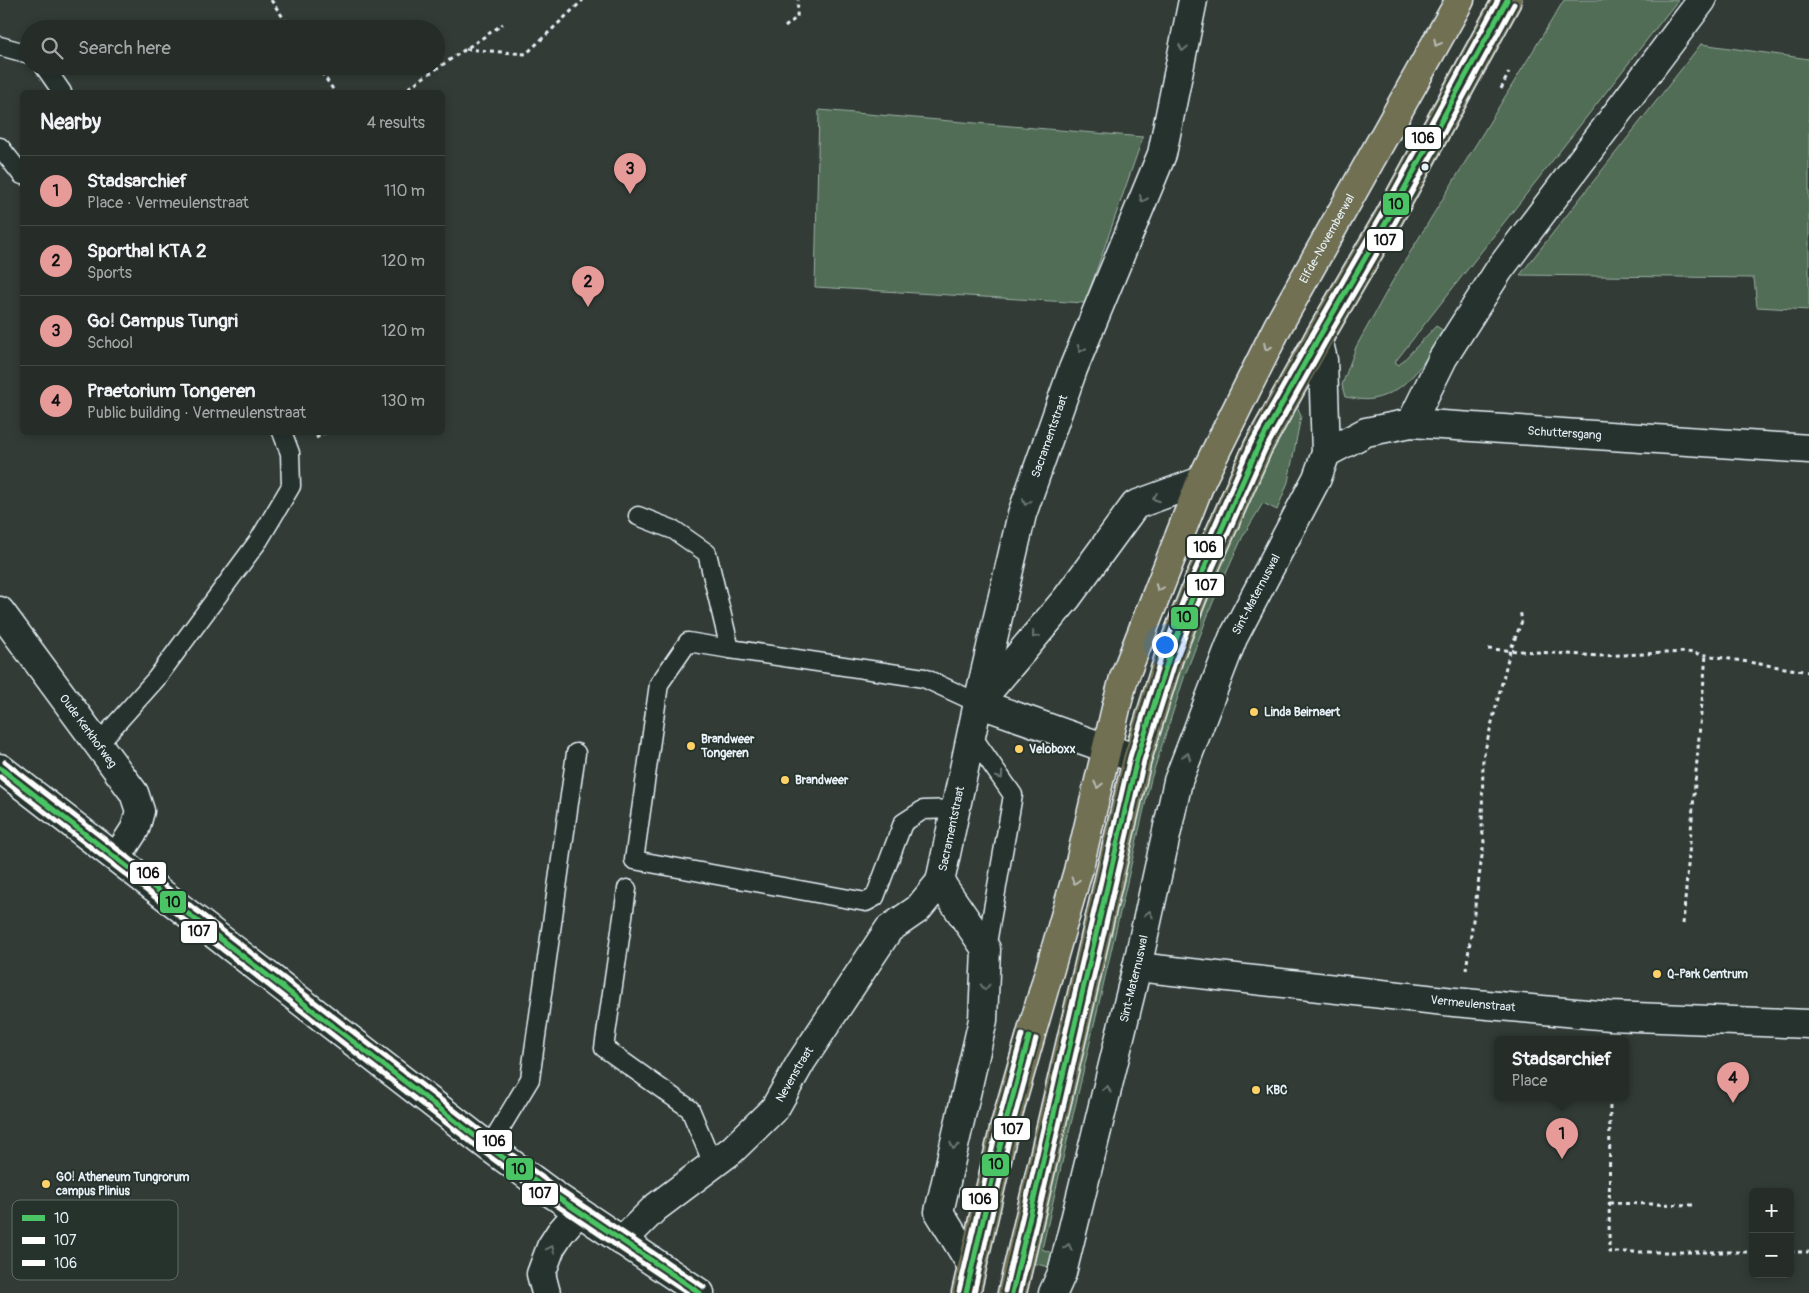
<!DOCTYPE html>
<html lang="en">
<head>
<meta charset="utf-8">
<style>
  :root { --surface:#262c28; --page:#2e3430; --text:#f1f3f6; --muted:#a4a7a8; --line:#424845; --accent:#e69b98 }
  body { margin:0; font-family:Pangolin,sans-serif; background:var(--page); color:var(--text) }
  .controls { position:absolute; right:15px; bottom:15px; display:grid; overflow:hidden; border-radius:8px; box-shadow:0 2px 8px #0003 }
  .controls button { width:45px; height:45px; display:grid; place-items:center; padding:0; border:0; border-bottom:1px solid var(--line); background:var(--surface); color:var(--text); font:25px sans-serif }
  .you { position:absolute; left:1164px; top:644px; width:18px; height:18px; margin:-12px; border:4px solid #fff; border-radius:50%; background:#1a73e8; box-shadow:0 0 0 8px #1a73e833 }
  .badge { display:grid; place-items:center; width:32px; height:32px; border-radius:50%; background:var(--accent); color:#111; font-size:16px; font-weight:700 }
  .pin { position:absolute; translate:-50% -41px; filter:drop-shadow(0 1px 2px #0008) }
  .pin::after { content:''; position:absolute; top:26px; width:18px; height:15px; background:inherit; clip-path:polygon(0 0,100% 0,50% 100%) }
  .popup { position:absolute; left:1494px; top:1036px; width:135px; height:65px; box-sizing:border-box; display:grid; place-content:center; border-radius:8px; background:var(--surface); filter:drop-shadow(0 1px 4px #0005); font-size:16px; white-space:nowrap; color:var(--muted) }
  .popup b { font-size:19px; color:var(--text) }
  .popup::after { content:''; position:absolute; left:50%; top:100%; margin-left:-10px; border:10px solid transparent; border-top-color:var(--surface) }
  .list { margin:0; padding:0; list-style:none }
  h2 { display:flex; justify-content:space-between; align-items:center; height:65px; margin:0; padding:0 20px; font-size:21px }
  h2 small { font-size:16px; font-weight:400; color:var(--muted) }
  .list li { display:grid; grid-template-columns:32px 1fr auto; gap:15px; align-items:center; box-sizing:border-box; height:70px; padding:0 20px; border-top:1px solid var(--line) }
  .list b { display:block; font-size:19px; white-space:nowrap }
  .list p { margin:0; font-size:16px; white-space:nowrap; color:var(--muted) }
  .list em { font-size:16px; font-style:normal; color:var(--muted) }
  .icon { flex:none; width:28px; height:28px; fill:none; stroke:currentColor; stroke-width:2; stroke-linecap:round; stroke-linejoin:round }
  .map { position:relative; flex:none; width:1809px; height:1293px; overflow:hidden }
  .search { position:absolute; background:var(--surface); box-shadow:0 2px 8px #0003; left:20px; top:20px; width:425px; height:55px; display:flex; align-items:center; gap:12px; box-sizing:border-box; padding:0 18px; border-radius:28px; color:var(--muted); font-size:19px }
  .panel { position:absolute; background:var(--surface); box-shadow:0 2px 8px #0003; left:20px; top:90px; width:425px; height:345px; border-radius:8px }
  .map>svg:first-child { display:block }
  .green { fill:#516d55; stroke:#9cafa6 }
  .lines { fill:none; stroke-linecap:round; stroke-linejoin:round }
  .lane-casing { stroke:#e8f1f8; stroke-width:21 }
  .street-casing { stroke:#e8f1f8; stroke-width:31 }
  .secondary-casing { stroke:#e8f1f8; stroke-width:31 }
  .primary-casing { stroke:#e8f1f8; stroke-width:31 }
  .path { stroke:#e8f1f8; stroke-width:3; stroke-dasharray:4 4; stroke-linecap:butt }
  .lane { stroke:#26332d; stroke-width:18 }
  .street { stroke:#26332d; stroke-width:28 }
  .secondary { stroke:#26332d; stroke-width:28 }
  .primary { stroke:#716f52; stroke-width:28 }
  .bus-1-casing { stroke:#26332d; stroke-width:9 }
  .bus-2-casing { stroke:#26332d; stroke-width:9 }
  .bus-3-casing { stroke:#26332d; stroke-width:9 }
  .bus-1 { stroke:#4ac464; stroke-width:5 }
  .bus-2 { stroke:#fff; stroke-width:5 }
  .bus-3 { stroke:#fff; stroke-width:5 }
  .oneway { stroke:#b8bdb6 }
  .oneway2 { stroke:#6a7674 }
  .bus-dot { fill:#e8f1f8; stroke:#26332d; stroke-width:2 }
  .poi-dot { fill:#ffd166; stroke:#26332d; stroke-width:2 }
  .labels { text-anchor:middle; stroke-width:4; stroke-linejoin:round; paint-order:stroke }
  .street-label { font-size:12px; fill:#e8f1f8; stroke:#26332d }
  .poi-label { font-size:12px; font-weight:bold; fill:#e8f1f8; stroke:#26332d; text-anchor:start }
  .key { fill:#26332d; stroke:#606c6a; stroke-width:1 }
  .key-label { font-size:14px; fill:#e8f1f8 }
  .line-badge { stroke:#26332d; stroke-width:2 }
  .pale-badge-label { font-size:14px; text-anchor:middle; font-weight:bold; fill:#111 }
</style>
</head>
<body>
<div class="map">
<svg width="1809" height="1293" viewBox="0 0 1809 1293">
  <rect width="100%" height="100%" fill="#323b36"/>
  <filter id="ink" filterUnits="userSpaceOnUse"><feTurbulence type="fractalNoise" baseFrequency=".02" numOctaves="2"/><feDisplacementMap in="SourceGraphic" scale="10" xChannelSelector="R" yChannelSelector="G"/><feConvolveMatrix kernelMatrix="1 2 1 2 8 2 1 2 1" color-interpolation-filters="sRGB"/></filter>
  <g filter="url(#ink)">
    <g class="green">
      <path d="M 1564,0 L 1678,0 L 1395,362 L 1399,365 L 1436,326 L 1444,331 C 1425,360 1410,391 1373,399 C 1364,401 1354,398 1345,397 L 1342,385 L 1356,347 L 1392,282 Z"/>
      <polygon points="1701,44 1809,59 1809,310 1757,307 1754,278 1520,275"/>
      <polygon points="819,110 1143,137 1085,303 815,287"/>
      <polygon points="1291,406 1298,408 1301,416 1288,482 1277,510 1263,503 1243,536 1213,602 1185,675 1151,779 1042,1249 1052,1253 1049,1267 1028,1262 1153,744 1205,599"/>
    </g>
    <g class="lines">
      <defs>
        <g id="lane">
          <polyline points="0,46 29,54"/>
          <polyline points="44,66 62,92"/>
          <polyline points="0,147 22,175"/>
          <polyline points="638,516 674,530 707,553 730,649 924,678 978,703"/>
          <polyline points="730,649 688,642 659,684 634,860 866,902 875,897 903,823 923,810 956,809"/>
          <polyline points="972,736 1013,795 986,949"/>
          <polyline points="98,744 156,679 259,540 291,486 290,453 282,432"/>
          <polyline points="627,889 604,1048 690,1109 713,1164"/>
          <polyline points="489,1147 530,1079 576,753"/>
        </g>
        <g id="street">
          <polyline points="1411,423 1443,358 1499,270 1702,0"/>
          <path id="s1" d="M 1326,453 L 1366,432 L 1411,423 L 1809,449"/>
          <path id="s2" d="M 0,611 L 134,793 L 140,811 L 135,829 L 117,857"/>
          <polyline points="981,700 1067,598 1135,505 1201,481"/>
          <polyline points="978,703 1137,759"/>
          <polyline points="940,882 986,949 983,1020 939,1212 972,1266"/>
          <path id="s3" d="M 1137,967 L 1454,1002 L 1610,1016 L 1809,1024"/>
          <path id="s4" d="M 622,1241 L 655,1208 L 732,1150 L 775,1108 L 801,1062 L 889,929 L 918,909 L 940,882 L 978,703 L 1022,514 L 1073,369 L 1162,154 L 1193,0"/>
          <polyline points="546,1293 541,1274 551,1247 560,1233 578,1212"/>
          <path id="s5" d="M 1053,1293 L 1062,1273 L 1137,967 L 1178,781 L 1233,638 L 1317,478 L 1326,453 L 1323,360 L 1318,339"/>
        </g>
        <polyline id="secondary" points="0,768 489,1147 554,1195 700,1293"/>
        <g id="primary">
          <path id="s6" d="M 966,1293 L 1005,1125 L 1078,871 L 1117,704 L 1124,678 L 1201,481 L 1278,326 L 1460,0"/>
          <polyline points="1012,1293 1137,759 1169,657 1200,578 1258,447 1318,339 1389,217 1507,0"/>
        </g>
      </defs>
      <use href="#lane" class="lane-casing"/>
      <use href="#street" class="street-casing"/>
      <use href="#secondary" class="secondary-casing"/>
      <use href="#primary" class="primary-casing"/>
      <g class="path">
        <polyline points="271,0 291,29"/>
        <polyline points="785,27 797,17 798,0"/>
        <polyline points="466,49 526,54 583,0"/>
        <polyline points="317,66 335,92"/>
        <polyline points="1501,89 1509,72"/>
        <polyline points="402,92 503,24"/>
        <polyline points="316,438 326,432"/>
        <polyline points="1488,649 1600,656 1687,652 1809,672"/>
        <polyline points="1683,924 1706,655"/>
        <polyline points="1466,970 1484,842 1482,828 1483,758 1510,651 1522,621 1520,610"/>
        <polyline points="1610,1098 1609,1252 1753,1252"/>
        <polyline points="1609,1203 1694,1205"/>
        <polyline points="1790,1252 1809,1252"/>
      </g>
      <use href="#lane" class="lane"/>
      <use href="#street" class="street"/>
      <use href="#secondary" class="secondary"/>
      <use href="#primary" class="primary"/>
      <defs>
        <g id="bus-1">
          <polyline points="0,768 489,1147 554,1195 700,1293"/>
          <polyline points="966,1293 1005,1125 1029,1037"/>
          <polyline points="1012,1293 1137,759 1169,657 1200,578 1258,447 1318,339 1389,217 1507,0"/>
        </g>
        <g id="bus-2">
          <polyline points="0,777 485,1153 550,1201 687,1293"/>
          <polyline points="974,1293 1012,1127 1036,1039"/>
          <polyline points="1020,1293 1144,761 1176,659 1207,581 1265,450 1325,343 1396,221 1514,4"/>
        </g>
        <g id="bus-3">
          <polyline points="5,762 494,1141 558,1189 704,1287"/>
          <polyline points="959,1291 998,1123 1022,1035"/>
          <polyline points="1005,1291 1130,757 1162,654 1193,575 1251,443 1312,335 1382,213 1498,0"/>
        </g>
      </defs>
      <use href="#bus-1" class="bus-1-casing"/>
      <use href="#bus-2" class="bus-2-casing"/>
      <use href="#bus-3" class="bus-3-casing"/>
      <use href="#bus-1" class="bus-1"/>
      <use href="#bus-2" class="bus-2"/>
      <use href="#bus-3" class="bus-3"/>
    </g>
    <defs><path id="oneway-chevron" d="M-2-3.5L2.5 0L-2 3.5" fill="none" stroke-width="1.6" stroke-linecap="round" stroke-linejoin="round" transform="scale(1.25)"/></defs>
    <g class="oneway">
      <use href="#oneway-chevron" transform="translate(1437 43) rotate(119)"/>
      <use href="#oneway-chevron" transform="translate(1267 347) rotate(116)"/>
      <use href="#oneway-chevron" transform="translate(1159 588) rotate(111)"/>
      <use href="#oneway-chevron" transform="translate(1098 785) rotate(103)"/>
      <use href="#oneway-chevron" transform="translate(1075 881) rotate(106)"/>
    </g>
    <g class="oneway2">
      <use href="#oneway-chevron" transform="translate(1183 48) rotate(101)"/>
      <use href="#oneway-chevron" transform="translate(1143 199) rotate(112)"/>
      <use href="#oneway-chevron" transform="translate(1081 349) rotate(112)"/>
      <use href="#oneway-chevron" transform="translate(1156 498) rotate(160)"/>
      <use href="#oneway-chevron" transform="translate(1026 502) rotate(109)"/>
      <use href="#oneway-chevron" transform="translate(1035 635) rotate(130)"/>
      <use href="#oneway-chevron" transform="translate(1187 756) rotate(-69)"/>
      <use href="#oneway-chevron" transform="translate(1000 776) rotate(55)"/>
      <use href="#oneway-chevron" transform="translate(1149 914) rotate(-78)"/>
      <use href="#oneway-chevron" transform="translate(985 987) rotate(92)"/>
      <use href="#oneway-chevron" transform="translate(1107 1089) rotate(-76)"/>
      <use href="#oneway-chevron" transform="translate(954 1146) rotate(103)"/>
      <use href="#oneway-chevron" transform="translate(1068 1247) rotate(-76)"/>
      <use href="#oneway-chevron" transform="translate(551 1249) rotate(-65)"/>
    </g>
  </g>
  <circle class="bus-dot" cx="1425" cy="167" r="4.5"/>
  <g class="poi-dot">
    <circle cx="1254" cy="712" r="5"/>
    <circle cx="691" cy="746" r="5"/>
    <circle cx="1019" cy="749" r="5"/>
    <circle cx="785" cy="780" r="5"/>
    <circle cx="1657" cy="974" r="5"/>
    <circle cx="1256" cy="1090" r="5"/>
    <circle cx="46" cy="1184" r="5"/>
  </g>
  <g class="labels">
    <g class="street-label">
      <text dy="4" stroke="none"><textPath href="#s6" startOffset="1120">Elfde-Novemberwal</textPath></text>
      <text dy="4" stroke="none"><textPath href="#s1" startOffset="245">Schuttersgang</textPath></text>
      <text dy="4" stroke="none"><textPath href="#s4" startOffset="945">Sacramentstraat</textPath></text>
      <text dy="4" stroke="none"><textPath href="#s5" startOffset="730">Sint-Maternuswal</textPath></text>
      <text dy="4" stroke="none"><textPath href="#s2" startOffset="149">Oude Kerkhofweg</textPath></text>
      <text dy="4" stroke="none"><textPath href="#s4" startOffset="540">Sacramentstraat</textPath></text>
      <text dy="4" stroke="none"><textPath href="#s5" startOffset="325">Sint-Maternuswal</textPath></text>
      <text dy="4" stroke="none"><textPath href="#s3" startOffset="338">Vermeulenstraat</textPath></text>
      <text dy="4" stroke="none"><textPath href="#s4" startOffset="242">Nevenstraat</textPath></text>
    </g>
    <g class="poi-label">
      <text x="1264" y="716">Linda Beirnaert</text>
      <text x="701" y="743">Brandweer<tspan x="701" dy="14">Tongeren</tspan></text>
      <text x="1029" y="753">Veloboxx</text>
      <text x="795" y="784">Brandweer</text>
      <text x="1667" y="978">Q-Park Centrum</text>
      <text x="1266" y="1094">KBC</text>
      <text x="56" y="1181">GO! Atheneum Tungrorum<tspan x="56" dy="14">campus Plinius</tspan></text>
    </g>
  </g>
  <rect x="12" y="1200" width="166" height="80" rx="8" class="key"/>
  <rect x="22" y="1215" width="23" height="6" fill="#4ac464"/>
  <rect x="22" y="1237" width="23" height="7" fill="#fff"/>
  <rect x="22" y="1260" width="23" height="6" fill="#fff"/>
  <g class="key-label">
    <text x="54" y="1223">10</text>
    <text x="54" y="1245">107</text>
    <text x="54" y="1268">106</text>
  </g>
  <g class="line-badge">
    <rect x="1404" y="126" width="38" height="24" rx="5" fill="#fff"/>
    <rect x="1382" y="192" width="28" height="24" rx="5" fill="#4ac464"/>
    <rect x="1366" y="228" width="38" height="24" rx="5" fill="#fff"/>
    <rect x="1186" y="535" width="38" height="24" rx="5" fill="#fff"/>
    <rect x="1186" y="573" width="39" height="24" rx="5" fill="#fff"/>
    <rect x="1170" y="606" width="29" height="24" rx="5" fill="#4ac464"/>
    <rect x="129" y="861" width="38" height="24" rx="5" fill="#fff"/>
    <rect x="159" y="890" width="28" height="24" rx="5" fill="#4ac464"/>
    <rect x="180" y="920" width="38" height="24" rx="5" fill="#fff"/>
    <rect x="993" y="1117" width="38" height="24" rx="5" fill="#fff"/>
    <rect x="475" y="1129" width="38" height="24" rx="5" fill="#fff"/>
    <rect x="981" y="1153" width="29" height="24" rx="5" fill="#4ac464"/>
    <rect x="505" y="1157" width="29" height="24" rx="5" fill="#4ac464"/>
    <rect x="521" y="1182" width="38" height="24" rx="5" fill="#fff"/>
    <rect x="961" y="1187" width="38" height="24" rx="5" fill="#fff"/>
  </g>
  <g class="pale-badge-label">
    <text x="1423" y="143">106</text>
    <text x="1396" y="209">10</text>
    <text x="1385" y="245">107</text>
    <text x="1205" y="552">106</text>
    <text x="1206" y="590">107</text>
    <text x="1184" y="622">10</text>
    <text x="148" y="878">106</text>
    <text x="173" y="907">10</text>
    <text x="199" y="936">107</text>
    <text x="1012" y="1134">107</text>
    <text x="494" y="1146">106</text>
    <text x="996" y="1169">10</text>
    <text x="519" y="1174">10</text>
    <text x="540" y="1198">107</text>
    <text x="980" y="1204">106</text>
  </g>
</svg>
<div class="controls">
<button>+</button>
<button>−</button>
</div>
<div class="you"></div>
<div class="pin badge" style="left:1562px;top:1159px">1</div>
<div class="popup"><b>Stadsarchief</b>Place</div>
<div class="pin badge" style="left:588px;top:307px">2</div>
<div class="pin badge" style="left:630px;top:194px">3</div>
<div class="pin badge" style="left:1733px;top:1103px">4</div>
<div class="search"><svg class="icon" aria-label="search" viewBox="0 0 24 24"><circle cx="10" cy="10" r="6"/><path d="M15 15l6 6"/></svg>Search here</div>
<section class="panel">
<h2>Nearby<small>4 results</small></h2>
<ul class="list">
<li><span class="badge">1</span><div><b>Stadsarchief</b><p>Place · Vermeulenstraat</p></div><em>110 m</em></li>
<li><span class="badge">2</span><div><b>Sporthal KTA 2</b><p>Sports</p></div><em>120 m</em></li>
<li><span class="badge">3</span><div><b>Go! Campus Tungri</b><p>School</p></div><em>120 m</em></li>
<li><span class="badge">4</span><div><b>Praetorium Tongeren</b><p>Public building · Vermeulenstraat</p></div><em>130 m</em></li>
</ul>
</section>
</div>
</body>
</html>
